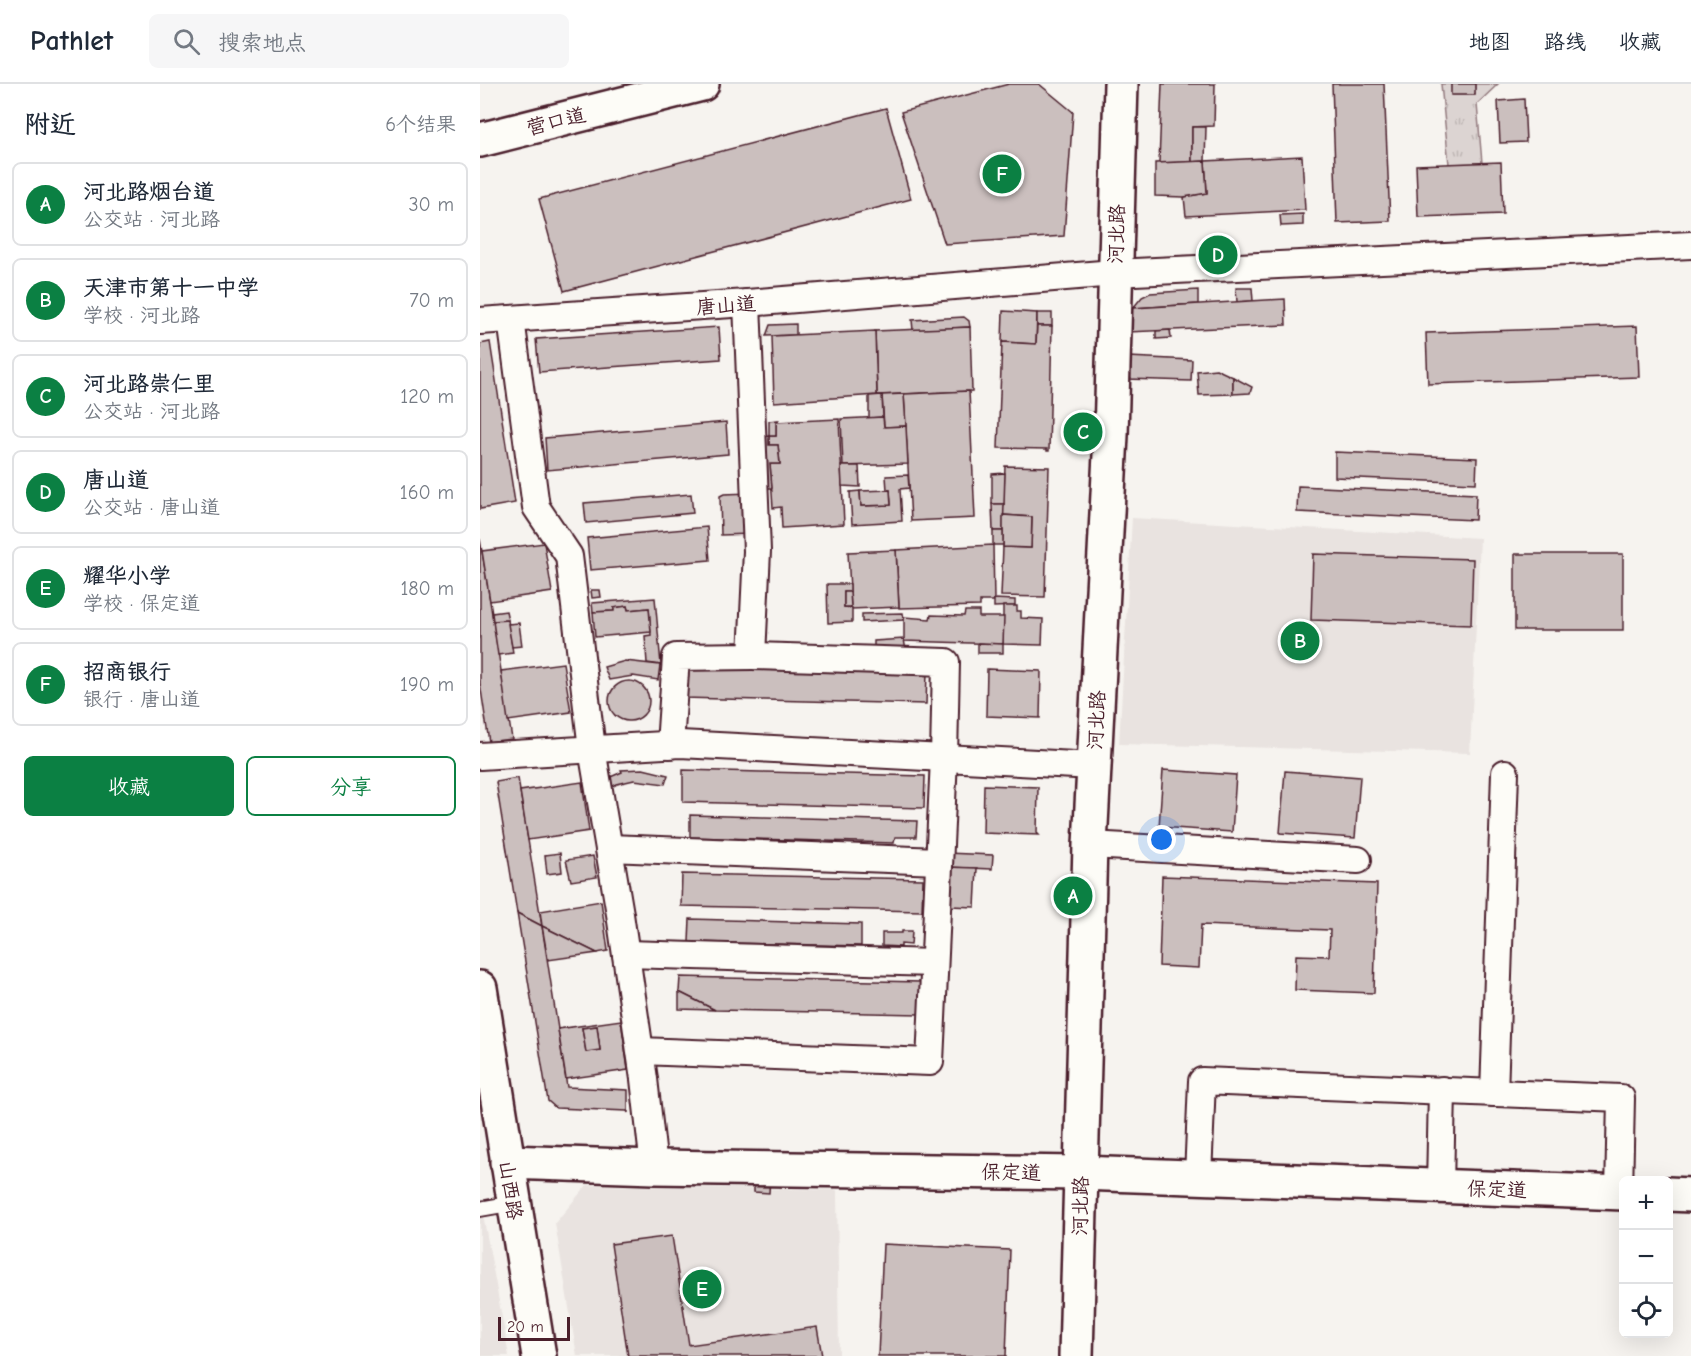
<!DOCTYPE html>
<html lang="zh">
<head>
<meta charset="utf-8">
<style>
  :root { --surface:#fff; --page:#f6f6f7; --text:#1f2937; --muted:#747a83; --line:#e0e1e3; --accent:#0b8043 }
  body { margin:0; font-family:"Comic Neue","LXGW WenKai TC",sans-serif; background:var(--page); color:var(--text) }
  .controls { position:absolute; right:18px; bottom:18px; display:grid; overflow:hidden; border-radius:9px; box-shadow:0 6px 24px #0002 }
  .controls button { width:54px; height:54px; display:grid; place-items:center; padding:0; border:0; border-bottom:2px solid var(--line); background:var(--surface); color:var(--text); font:30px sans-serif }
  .scale { position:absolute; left:18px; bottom:15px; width:72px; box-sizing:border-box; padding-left:6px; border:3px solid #4a1f2b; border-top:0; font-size:16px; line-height:21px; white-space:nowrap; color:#4a1f2b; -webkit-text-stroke:4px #fdfcf7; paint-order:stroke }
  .you { position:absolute; left:682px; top:756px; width:21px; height:21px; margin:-15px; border:4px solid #fff; border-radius:50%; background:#1a73e8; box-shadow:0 0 0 9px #1a73e833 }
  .badge { display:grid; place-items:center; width:39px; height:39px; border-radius:50%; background:var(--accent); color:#fff; font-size:20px; font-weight:700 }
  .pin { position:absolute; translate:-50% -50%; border:3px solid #fff; box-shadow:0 2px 6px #0006 }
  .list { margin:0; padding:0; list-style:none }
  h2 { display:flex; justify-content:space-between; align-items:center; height:78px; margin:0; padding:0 24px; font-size:26px }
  h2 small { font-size:20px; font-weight:400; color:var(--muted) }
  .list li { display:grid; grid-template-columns:39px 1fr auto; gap:18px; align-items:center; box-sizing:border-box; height:84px; margin:0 12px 12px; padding:0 12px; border:2px solid var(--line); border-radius:9px }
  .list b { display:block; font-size:22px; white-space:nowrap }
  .list p { margin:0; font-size:20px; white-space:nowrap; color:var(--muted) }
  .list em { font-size:20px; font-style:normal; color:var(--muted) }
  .actions { display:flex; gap:12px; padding:18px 24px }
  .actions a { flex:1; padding:14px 0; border:2px solid var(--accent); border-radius:9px; text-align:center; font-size:21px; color:var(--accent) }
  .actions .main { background:var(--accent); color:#fff }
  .icon { flex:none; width:33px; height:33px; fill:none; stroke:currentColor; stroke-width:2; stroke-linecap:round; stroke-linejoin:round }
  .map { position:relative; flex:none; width:1211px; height:1272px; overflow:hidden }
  header { display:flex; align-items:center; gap:36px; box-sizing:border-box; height:84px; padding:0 30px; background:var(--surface); border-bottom:2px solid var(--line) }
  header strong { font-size:28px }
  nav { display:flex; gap:33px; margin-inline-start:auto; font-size:21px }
  .search { width:420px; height:54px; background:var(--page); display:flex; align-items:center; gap:15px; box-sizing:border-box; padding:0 21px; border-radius:9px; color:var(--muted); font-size:22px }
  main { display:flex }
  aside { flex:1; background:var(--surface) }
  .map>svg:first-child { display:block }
  .built { fill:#e9e3e0 }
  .grass { fill:url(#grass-tufts); stroke:#937a7e; stroke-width:1.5 }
  .building { fill:#cbbfbe; stroke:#4a1f2b; stroke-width:1.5 }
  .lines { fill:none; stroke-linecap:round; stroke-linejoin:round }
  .lane-casing { stroke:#4a1f2b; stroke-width:18 }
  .street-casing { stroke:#4a1f2b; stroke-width:30 }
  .secondary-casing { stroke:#4a1f2b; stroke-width:38 }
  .lane { stroke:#fdfcf7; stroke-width:14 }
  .street { stroke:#fdfcf7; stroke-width:26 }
  .secondary { stroke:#fdfcf7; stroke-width:33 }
  .labels { text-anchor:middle; stroke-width:4.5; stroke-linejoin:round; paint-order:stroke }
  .street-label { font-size:20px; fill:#4a1f2b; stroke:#fdfcf7 }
</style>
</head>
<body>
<header>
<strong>Pathlet</strong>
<div class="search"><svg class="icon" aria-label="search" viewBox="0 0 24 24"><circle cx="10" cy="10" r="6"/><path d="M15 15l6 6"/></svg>搜索地点</div>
<nav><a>地图</a><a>路线</a><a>收藏</a></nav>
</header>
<main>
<aside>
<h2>附近<small>6个结果</small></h2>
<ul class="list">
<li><span class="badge">A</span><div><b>河北路烟台道</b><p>公交站 · 河北路</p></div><em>30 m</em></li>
<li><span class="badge">B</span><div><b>天津市第十一中学</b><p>学校 · 河北路</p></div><em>70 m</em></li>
<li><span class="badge">C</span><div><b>河北路崇仁里</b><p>公交站 · 河北路</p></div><em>120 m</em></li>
<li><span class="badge">D</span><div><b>唐山道</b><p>公交站 · 唐山道</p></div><em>160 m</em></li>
<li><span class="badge">E</span><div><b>耀华小学</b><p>学校 · 保定道</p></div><em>180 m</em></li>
<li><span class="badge">F</span><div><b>招商银行</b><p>银行 · 唐山道</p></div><em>190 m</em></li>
</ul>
<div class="actions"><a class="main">收藏</a><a>分享</a></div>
</aside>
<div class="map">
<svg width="1211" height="1272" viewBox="0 0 1211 1272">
  <defs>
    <pattern id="grass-tufts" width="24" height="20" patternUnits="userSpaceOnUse" patternTransform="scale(1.5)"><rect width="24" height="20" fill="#dcd4d2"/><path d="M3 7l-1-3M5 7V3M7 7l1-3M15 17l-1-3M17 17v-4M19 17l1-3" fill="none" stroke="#beb6b4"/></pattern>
  </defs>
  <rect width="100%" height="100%" fill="#f6f3ef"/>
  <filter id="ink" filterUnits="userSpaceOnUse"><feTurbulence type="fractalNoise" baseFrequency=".0167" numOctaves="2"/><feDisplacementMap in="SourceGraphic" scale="12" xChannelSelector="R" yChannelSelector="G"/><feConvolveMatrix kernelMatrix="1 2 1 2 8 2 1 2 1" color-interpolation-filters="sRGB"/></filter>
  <g filter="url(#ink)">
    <g class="built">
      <polygon points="652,434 1000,454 990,669 639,660"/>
      <polygon points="107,1101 357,1106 359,1272 97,1272 75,1139"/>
      <polygon points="0,1114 29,1272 0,1272"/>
    </g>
    <polygon class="grass" points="961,0 971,0 972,11 995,11 995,0 1018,0 997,20 1002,79 969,80"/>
    <g class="building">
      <polygon points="529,0 559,0 593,28 584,152 465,160 421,28"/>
      <polygon points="682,0 735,0 734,42 712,43 712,78 679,79"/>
      <polygon points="852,0 904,0 910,137 857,139"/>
      <rect x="971" y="0" width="24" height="11"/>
      <polygon points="1044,15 1046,58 1020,59 1018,17"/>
      <polygon points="406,24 431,115 84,207 59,115"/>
      <polygon points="712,43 726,43 725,77 712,78"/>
      <polygon points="822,72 825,126 706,132 704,113 727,109 725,77"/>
      <polygon points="725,77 727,109 704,113 675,112 675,79"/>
      <polygon points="1021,78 1023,130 938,133 936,81"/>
      <polygon points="823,130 823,141 801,142 800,131"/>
      <polygon points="756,204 772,204 773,217 757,218"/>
      <polygon points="718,206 718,220 653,224 662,213 670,209"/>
      <polygon points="805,215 806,241 648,248 649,231 653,224"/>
      <polygon points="523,227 557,229 556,260 522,258"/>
      <rect x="557" y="229" width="15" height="13"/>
      <polygon points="484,233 489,237 490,243 433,246 432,236"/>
      <polygon points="316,240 316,251 286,252 290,241"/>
      <polygon points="557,242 572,242 569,367 567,367 567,365 518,364 522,258 556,260"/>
      <polygon points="1157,242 1159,293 948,300 946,249"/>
      <polygon points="239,243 241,275 59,288 56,255"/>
      <polygon points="490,243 492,307 397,311 395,247"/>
      <polygon points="690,246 691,254 676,255 676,247"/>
      <polygon points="395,247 397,311 294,318 292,252"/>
      <polygon points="10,258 35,419 0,425 0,260"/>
      <polygon points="648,273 712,276 711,297 647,295"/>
      <polygon points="736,285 753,293 753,310 719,311 717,287"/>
      <polygon points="753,293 772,303 770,309 753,310"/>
      <polygon points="489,307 495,434 431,437 424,310"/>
      <polygon points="424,310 426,342 404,343 402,311"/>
      <polygon points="402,311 403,333 389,334 389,312"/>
      <polygon points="403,333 404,343 426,342 428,380 363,382 361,335"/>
      <polygon points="359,335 364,440 302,444 301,423 293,424 290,380 300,380 298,361 289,361 289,352 296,352 296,338"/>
      <polygon points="298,336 296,338 296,352 289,352 289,337"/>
      <polygon points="246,338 248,370 67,386 65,354"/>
      <polygon points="289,352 289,361 298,361 300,380 290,380 292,404 284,404 281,353"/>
      <polygon points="855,368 997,374 996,399 855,393"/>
      <polygon points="361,382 379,382 380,403 362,402"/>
      <polygon points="525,382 569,383 565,513 521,512 523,463 551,464 552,433 523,431"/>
      <polygon points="525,389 524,420 512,420 512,390"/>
      <polygon points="428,391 429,404 420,405 422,437 372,440 370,408 380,407 381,422 411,421 410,406 407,406 406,392"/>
      <polygon points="818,402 996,410 995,436 817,428"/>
      <polygon points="410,406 411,421 381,422 380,407"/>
      <polygon points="271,409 271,450 241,451 240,412 244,410"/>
      <polygon points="211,410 213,429 106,439 104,419"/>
      <polygon points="512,420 524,420 523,447 513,447"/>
      <polygon points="523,431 552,433 551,464 523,463"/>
      <polygon points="227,443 230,476 110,486 107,454"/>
      <rect x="513" y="447" width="10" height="14"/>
      <polygon points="0,455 32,655 9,658 0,599"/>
      <polygon points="64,459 72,508 10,517 2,467"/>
      <polygon points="513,461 514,517 500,517 500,522 419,524 416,466"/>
      <polygon points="416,466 419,523 371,525 368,468"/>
      <polygon points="833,470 993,475 991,541 831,536"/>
      <rect x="1035" y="470" width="108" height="76"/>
      <polygon points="347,500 370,500 370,508 364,508 364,523 372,524 372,538 348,539"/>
      <polygon points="111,506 120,506 121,513 112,514"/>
      <polygon points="364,508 370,508 371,523 364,523"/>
      <polygon points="175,514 181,581 167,579 165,552 171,551 169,524 148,526 147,522 134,524 134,527 113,528 112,519"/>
      <polygon points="514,515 535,516 535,522 514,523"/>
      <polygon points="147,522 148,526 169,524 171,548 115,553 113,528 134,527 134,524"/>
      <polygon points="523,522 537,522 537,527 541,527 541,534 563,535 562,561 523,560"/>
      <polygon points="26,527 28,536 13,537 12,529"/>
      <polygon points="485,527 499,527 499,533 524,533 523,560 424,557 424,533 450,535 451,531 484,532"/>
      <polygon points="423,529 424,536 382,538 382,530"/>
      <polygon points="28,536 33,569 18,571 13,537"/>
      <polygon points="39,539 42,562 32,563 28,540"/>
      <polygon points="424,555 426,567 394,566 394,557"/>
      <polygon points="498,559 523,560 523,569 498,569"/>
      <polygon points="145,577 180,581 178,596 153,592 129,596 124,583"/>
      <polygon points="83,579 91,628 28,637 21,587"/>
      <polygon points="205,582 447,588 446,620 204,614"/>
      <polygon points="507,585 561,587 560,634 506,632"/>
      <circle cx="149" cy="617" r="20"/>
      <polygon points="163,685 188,691 185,700 154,696 137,700 126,706 121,697 142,688 141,686"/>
      <polygon points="203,686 445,692 444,724 203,718"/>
      <polygon points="683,686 756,691 752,748 679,743"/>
      <polygon points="805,687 880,693 875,754 800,749"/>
      <polygon points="38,694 40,707 62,842 37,829 16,698"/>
      <polygon points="102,698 109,747 48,756 40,707"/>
      <polygon points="504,701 558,703 557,749 559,751 503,749"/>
      <polygon points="210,731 437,737 436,753 415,753 414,759 210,753"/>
      <polygon points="80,769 82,788 67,790 65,771"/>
      <polygon points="466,769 513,771 512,785 466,783"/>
      <polygon points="113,772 117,793 91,797 86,776"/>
      <polygon points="466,783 497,784 495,823 470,822"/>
      <polygon points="202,790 443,795 442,827 201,822"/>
      <polygon points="682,792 897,800 894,909 815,906 816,871 849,872 850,846 721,841 719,884 679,882"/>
      <polygon points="121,817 128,867 117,869 62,842 60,827"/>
      <polygon points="37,829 62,842 87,1003 148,1006 148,1029 147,1027 76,1024 68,1017"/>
      <polygon points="210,835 381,840 381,862 209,858"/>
      <polygon points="62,842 117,869 68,876"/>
      <polygon points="422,847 432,847 431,861 421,860 421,863 402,862 402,849 422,849"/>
      <polygon points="200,893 441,898 440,930 235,926 199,908"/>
      <polygon points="199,908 235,926 199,925"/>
      <polygon points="141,936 148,986 86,995 78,945"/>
      <polygon points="117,942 120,966 106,968 102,944"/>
      <polygon points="117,942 120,966 106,968 102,944"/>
      <polygon points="274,1091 290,1092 289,1109 274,1108"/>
      <polygon points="192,1152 209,1261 337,1243 342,1272 148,1272 131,1160"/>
      <polygon points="403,1160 530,1166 526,1272 398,1272"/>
    </g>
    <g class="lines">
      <defs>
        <polyline id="lane" points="0,1125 34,1119"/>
        <g id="street">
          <polyline points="31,235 56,423 89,472 112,665 140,830 164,995 174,1083"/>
          <polyline points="0,237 267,219 634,189 1211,161"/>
          <polyline points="190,661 196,573 272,572 277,467 267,219"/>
          <polyline points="0,672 200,660 614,682"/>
          <polyline points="610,761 878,776"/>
          <polyline points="129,764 459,777"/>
          <polyline points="146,870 454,879"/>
          <polyline points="160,967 450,978 464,674 466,578 272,572"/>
          <polyline points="1014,1009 1025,689"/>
          <polyline points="718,1093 722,997 1141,1014 1139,1109"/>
          <polyline points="960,1103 962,1006"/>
        </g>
        <g id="secondary">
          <polyline points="0,56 222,0"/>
          <polyline points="0,904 59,1272"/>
          <polyline points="27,1078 174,1083 600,1089 1144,1109"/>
          <polyline points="1188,1110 1211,1111"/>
          <polyline points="596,1272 610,761 631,351 641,0"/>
        </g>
      </defs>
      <use href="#lane" class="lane-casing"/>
      <use href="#street" class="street-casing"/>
      <use href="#secondary" class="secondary-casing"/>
      <use href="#lane" class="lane"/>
      <use href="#street" class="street"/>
      <use href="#secondary" class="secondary"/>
    </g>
  </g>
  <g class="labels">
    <g class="street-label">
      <text transform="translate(76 37) rotate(-14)" y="7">营口道</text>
      <text transform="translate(636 150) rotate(-88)" y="7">河北路</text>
      <text transform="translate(246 221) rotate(-4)" y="7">唐山道</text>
      <text transform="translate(616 636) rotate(-87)" y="7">河北路</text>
      <text transform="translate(531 1088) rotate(1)" y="7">保定道</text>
      <text transform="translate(1017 1105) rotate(2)" y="7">保定道</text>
      <text transform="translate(31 1106) rotate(81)" y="7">山西路</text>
      <text transform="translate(600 1122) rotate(-89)" y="7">河北路</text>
    </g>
  </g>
</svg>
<div class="controls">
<button>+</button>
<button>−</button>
<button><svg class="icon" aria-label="locate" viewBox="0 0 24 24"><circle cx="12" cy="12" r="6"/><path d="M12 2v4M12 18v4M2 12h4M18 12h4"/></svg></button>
</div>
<div class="scale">20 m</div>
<div class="you"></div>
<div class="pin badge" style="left:593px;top:812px">A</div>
<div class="pin badge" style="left:820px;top:557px">B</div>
<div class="pin badge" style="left:603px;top:348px">C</div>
<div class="pin badge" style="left:738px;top:171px">D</div>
<div class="pin badge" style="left:222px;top:1205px">E</div>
<div class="pin badge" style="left:522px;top:90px">F</div>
</div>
</main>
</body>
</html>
